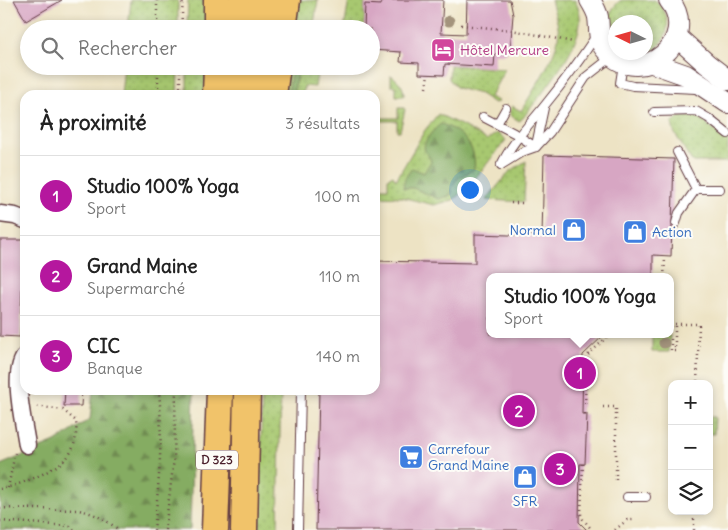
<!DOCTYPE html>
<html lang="fr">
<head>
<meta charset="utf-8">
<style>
  :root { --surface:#fff; --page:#f6f6f6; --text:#222; --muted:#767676; --line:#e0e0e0; --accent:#b5179e }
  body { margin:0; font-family:Delius,sans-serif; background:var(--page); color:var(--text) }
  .controls { position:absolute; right:15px; bottom:15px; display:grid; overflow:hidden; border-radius:10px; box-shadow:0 2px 8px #0003 }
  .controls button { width:45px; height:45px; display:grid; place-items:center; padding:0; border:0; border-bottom:1px solid var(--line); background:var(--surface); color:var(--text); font:25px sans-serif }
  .compass { position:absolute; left:608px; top:15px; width:45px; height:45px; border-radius:50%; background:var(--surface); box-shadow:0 2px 8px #0003; rotate:275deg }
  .you { position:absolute; left:469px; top:189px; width:18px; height:18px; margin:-12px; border:4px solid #fff; border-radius:50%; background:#1a73e8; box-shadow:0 0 0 8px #1a73e833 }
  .badge { display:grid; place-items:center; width:32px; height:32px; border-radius:50%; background:var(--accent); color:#fff; font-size:16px; font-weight:700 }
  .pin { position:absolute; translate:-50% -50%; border:2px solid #fff; box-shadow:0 1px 5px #0006 }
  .popup { position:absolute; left:486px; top:273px; width:188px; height:65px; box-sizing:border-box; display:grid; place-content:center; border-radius:10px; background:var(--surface); filter:drop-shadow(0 1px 4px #0005); font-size:16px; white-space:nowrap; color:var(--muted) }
  .popup b { font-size:19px; color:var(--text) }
  .popup::after { content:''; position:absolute; left:50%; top:100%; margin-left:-10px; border:10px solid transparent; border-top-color:var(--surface) }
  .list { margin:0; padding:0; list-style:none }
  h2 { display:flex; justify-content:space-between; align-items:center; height:65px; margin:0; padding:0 20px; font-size:21px }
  h2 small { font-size:16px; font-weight:400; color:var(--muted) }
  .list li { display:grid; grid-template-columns:32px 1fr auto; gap:15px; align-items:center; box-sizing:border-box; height:80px; padding:0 20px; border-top:1px solid var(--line) }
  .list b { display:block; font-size:19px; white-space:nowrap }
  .list p { margin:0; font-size:16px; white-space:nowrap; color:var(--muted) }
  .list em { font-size:16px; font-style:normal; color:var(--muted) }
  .icon { flex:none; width:28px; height:28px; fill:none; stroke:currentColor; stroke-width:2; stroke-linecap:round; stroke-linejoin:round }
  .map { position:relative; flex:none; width:728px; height:530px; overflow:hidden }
  .search { position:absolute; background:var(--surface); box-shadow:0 2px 8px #0003; left:20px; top:20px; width:360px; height:55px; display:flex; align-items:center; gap:12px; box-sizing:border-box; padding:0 18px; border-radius:28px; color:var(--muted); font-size:19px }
  .panel { position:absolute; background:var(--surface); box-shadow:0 2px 8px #0003; left:20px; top:90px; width:360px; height:305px; border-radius:15px }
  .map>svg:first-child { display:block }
  .grass { fill:url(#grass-dots); stroke:#78744e }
  .forest { fill:url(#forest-firs); stroke:#686646 }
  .building { fill:#d7a6c3 }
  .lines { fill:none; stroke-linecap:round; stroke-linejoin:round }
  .service-casing { stroke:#623c42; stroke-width:10 }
  .minor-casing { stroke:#623c42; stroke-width:19 }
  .tertiary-casing { stroke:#623c42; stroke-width:22 }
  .trunk-casing { stroke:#623c42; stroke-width:29 }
  .path { stroke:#623c42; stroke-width:2.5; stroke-dasharray:1 4; stroke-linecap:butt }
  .service { stroke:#fff; stroke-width:8 }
  .minor { stroke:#fff; stroke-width:16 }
  .tertiary { stroke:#fff; stroke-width:20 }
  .trunk { stroke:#f1c36a; stroke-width:26 }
  .tree { fill:#a3937b }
  .labels { text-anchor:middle; stroke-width:4; stroke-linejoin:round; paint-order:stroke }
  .shield { fill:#fdfcf7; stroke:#806168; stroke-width:1 }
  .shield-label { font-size:12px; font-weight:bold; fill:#4a1f2b }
  .hotel-label { font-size:14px; fill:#b23c85; stroke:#fdfcf7; text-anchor:start }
  .shop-label { font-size:14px; fill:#366cbe; stroke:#fdfcf7; text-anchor:start }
</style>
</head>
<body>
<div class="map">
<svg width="728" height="530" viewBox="0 0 728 530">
  <defs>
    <pattern id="grass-dots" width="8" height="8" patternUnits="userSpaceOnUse" patternTransform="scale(1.25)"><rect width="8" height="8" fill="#a7c870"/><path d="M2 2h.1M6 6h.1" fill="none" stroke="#91ab61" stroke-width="1.8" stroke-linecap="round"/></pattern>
    <pattern id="forest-firs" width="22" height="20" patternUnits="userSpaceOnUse" patternTransform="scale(1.25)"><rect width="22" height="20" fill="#85ac62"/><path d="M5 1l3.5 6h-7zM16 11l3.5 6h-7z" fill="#6f8b51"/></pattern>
  </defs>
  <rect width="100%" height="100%" fill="#fdfcf7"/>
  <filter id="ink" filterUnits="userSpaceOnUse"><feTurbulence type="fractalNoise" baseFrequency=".02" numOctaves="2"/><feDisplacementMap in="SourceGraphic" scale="10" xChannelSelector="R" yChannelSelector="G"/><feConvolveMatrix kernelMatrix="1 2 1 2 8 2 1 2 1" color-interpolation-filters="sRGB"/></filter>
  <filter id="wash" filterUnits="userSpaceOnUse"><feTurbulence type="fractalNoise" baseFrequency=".0096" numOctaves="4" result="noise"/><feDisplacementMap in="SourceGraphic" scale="20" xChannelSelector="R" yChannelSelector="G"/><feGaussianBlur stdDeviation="1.12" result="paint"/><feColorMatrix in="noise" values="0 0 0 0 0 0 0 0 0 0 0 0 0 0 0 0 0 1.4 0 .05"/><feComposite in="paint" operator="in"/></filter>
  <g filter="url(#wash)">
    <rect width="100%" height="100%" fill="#ede3c4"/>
    <g class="grass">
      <polygon points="131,0 178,0 178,29 128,29"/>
      <polygon points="188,0 207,0 207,29 187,29"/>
      <polygon points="295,0 318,0 313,29 290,29"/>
      <polygon points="349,0 365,0 364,29 344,29"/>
      <path d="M 551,0 L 575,0 C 578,7 581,14 580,22 C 578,52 541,94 523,118 L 519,121 L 510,115 L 510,111 L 512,106 L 521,111 C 531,94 556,56 558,38 C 560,26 554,12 551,0 Z"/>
      <path d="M 621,0 L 655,0 C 675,15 670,46 646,54 C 639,56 633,54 626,53 L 646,52 L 646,22 L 616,22 L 615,44 C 604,30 607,10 621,0 Z"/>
      <polygon points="450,65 505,69 490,97 498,101 498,102 494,103 480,94 457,88 449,79"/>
      <polygon points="124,66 178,66 177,95 121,95"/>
      <rect x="187" y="66" width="21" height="29"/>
      <polygon points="284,66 307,66 306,74 317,75 315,87 304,86 303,95 279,95"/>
      <path d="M 391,75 C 399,81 404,86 404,96 L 396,96 L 396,86 L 391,86 Z"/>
      <polygon points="398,108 404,108 405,110 400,131 397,131 397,121 375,121 375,118 398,118"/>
      <polygon points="438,114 463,126 487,140 497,133 506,140 470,185 453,200 434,205 401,197 375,196 375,188 388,188 388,178 393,175 396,180 425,130"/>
      <polygon points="694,116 700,118 728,141 728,162 694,162 691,160 674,132 672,123 679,117"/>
      <polygon points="526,161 524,202 486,200 509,172"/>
      <polygon points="652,335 670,335 669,352 652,352"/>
      <polygon points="262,390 281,390 278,530 259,530"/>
      <polygon points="709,417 715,417 714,434 709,434"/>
    </g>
    <g class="forest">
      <polygon points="292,66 299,66 293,95 288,95"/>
      <path d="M 441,124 C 461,130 478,148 474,169 C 460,178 454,176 451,195 L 439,199 L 413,188 L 403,188 L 405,178 L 412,168 L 424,173 L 431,161 C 430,157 427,154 425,151 C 421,142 435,128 441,124 Z"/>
      <polygon points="93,390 194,390 190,530 0,530 0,465 55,442 90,419"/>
    </g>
    <g id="blocks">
      <g class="building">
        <polygon points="14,0 62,0 26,21"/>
        <polygon points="382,0 443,0 441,33 466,34 467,0 510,0 513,15 510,51 507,51 507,54 495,54 494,67 445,64 444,75 419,74 419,63 400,62 401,52 371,50 371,29 364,29 365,4 381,5"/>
        <polygon points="544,155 674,159 671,256 653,255 653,277 490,277 490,334 605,334 583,355 582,414 587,414 585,464 580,464 579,522 587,530 316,530 319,390 375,390 375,261 475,263 475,234 542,236"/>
        <polygon points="0,240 24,240 20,337 0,336"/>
        <polygon points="65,390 82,390 81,406 64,406"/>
      </g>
    </g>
  </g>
  <g filter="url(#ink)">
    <use href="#blocks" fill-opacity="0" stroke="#623c42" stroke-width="1"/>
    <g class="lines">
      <defs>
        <g id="service">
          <polyline points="623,64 620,83 633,86 696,89"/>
          <polyline points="654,112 696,111 708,118 728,134"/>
          <polyline points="483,117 514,133 536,147"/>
          <polyline points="497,124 506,108"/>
          <polyline points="536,145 544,108"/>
          <path d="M 501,165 C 512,142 529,125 545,105 C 563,83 580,60 596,36"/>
          <polyline points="501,165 522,152 536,147 550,132 586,77 613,56"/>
          <polyline points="696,189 720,189"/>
          <polyline points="676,223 679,213 696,189 677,152"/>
          <polyline points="627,497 646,497"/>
          <polyline points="298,530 301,390"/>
        </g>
        <g id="minor">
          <polyline points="0,214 15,216 25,220"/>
          <path d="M 25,356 C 11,374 24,423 27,445"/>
        </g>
        <g id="tertiary">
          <path d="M 590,0 C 593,5 597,12 598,17 C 600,29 597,40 606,50 C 642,91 701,39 669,0"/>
          <polyline points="677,37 707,64 728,80"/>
          <polyline points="652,63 686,75 728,103"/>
        </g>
        <g id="trunk">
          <polyline points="217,29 217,0"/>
          <polyline points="239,29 242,0"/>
          <polyline points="260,29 262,0"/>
          <polyline points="283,29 287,0"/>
          <polyline points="216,95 217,66"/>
          <polyline points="234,95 236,66"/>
          <polyline points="255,95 257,66"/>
          <polyline points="273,95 277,66"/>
          <polyline points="215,530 220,390"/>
          <polyline points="244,530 247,390"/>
        </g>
      </defs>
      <use href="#service" class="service-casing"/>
      <use href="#minor" class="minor-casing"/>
      <use href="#tertiary" class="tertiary-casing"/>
      <use href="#trunk" class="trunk-casing"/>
      <g class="path">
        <polyline points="157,0 157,29"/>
        <polyline points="461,25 512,30 573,42"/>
        <polyline points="181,29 183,0"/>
        <polyline points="158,66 158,95"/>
        <polyline points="180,66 180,95"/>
        <polyline points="426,88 428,74"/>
        <polyline points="511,203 524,203"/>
        <polyline points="664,277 665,259"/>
        <polyline points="670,324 699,324 697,384"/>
        <polyline points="671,339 671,351 675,351 675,324"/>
        <polyline points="603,407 616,407 616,482"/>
        <polyline points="585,414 586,357 610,334"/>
        <polyline points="583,464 581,514 583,519 592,530"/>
        <polyline points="8,488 15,453"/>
        <path d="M 0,489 C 18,486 58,470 69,455 C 76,445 77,432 76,421 L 63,410 L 36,406"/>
        <path d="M 0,508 L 79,510 C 95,513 107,521 119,530"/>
        <polyline points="0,521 70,526 74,530"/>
        <path d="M 154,530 C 159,483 163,437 159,390"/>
        <polyline points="165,530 174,459 176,390"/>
        <polyline points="615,530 627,520 634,520"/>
        <polyline points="694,530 694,511"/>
      </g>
      <use href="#service" class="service"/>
      <use href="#minor" class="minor"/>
      <use href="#tertiary" class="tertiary"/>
      <use href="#trunk" class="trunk"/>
    </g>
    <g class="tree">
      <circle cx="449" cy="21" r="5.5"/>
      <circle cx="664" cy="343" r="5.5"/>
    </g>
  </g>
  <defs>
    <symbol id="hotel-square" viewBox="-11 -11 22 22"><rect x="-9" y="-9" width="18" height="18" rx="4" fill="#d1479c" stroke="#fdfcf7"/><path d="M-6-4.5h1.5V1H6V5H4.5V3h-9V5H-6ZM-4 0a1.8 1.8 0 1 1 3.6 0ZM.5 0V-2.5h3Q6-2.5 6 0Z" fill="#fff"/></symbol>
    <symbol id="shop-square" viewBox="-11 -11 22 22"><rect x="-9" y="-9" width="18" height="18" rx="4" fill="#3f7fe0" stroke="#fdfcf7"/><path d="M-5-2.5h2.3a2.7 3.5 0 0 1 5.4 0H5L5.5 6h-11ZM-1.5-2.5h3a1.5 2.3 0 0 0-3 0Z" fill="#fff"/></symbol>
    <symbol id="supermarket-square" viewBox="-11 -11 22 22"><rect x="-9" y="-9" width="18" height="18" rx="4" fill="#3f7fe0" stroke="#fdfcf7"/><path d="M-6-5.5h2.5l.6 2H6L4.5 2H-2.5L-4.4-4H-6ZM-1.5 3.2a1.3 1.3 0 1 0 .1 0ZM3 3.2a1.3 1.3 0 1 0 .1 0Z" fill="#fff"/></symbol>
  </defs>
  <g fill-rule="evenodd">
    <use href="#hotel-square" x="429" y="36" width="28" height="28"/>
    <use href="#shop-square" x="560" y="216" width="28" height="28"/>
    <use href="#shop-square" x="621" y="218" width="28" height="28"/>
    <use href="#supermarket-square" x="397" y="443" width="28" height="28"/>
    <use href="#shop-square" x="511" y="463" width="28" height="28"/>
  </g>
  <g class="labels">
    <rect class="shield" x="196" y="450.5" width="42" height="19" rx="4"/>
    <g class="shield-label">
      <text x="217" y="464">D 323</text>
    </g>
    <g class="hotel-label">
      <text x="460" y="55">Hôtel Mercure</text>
    </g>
    <g class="shop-label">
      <text x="556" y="235" text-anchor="end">Normal</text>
      <text x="652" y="237">Action</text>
      <text x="428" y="454">Carrefour<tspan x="428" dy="16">Grand Maine</tspan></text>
      <text x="525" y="506" text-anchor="middle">SFR</text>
    </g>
  </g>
</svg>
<div class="controls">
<button>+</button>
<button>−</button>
<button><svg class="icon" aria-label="layers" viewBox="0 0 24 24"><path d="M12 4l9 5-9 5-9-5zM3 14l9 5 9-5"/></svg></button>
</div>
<svg class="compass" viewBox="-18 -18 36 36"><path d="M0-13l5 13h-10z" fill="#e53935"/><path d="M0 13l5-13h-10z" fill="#767676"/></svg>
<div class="you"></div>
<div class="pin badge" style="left:580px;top:373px">1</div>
<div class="popup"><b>Studio 100% Yoga</b>Sport</div>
<div class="pin badge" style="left:519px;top:411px">2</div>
<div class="pin badge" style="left:560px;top:469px">3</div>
<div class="search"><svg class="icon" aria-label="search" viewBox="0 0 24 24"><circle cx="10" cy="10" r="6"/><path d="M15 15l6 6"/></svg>Rechercher</div>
<section class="panel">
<h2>À proximité<small>3 résultats</small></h2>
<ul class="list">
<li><span class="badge">1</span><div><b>Studio 100% Yoga</b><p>Sport</p></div><em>100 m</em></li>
<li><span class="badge">2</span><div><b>Grand Maine</b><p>Supermarché</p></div><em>110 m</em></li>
<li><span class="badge">3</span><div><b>CIC</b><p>Banque</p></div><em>140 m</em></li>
</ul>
</section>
</div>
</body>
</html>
